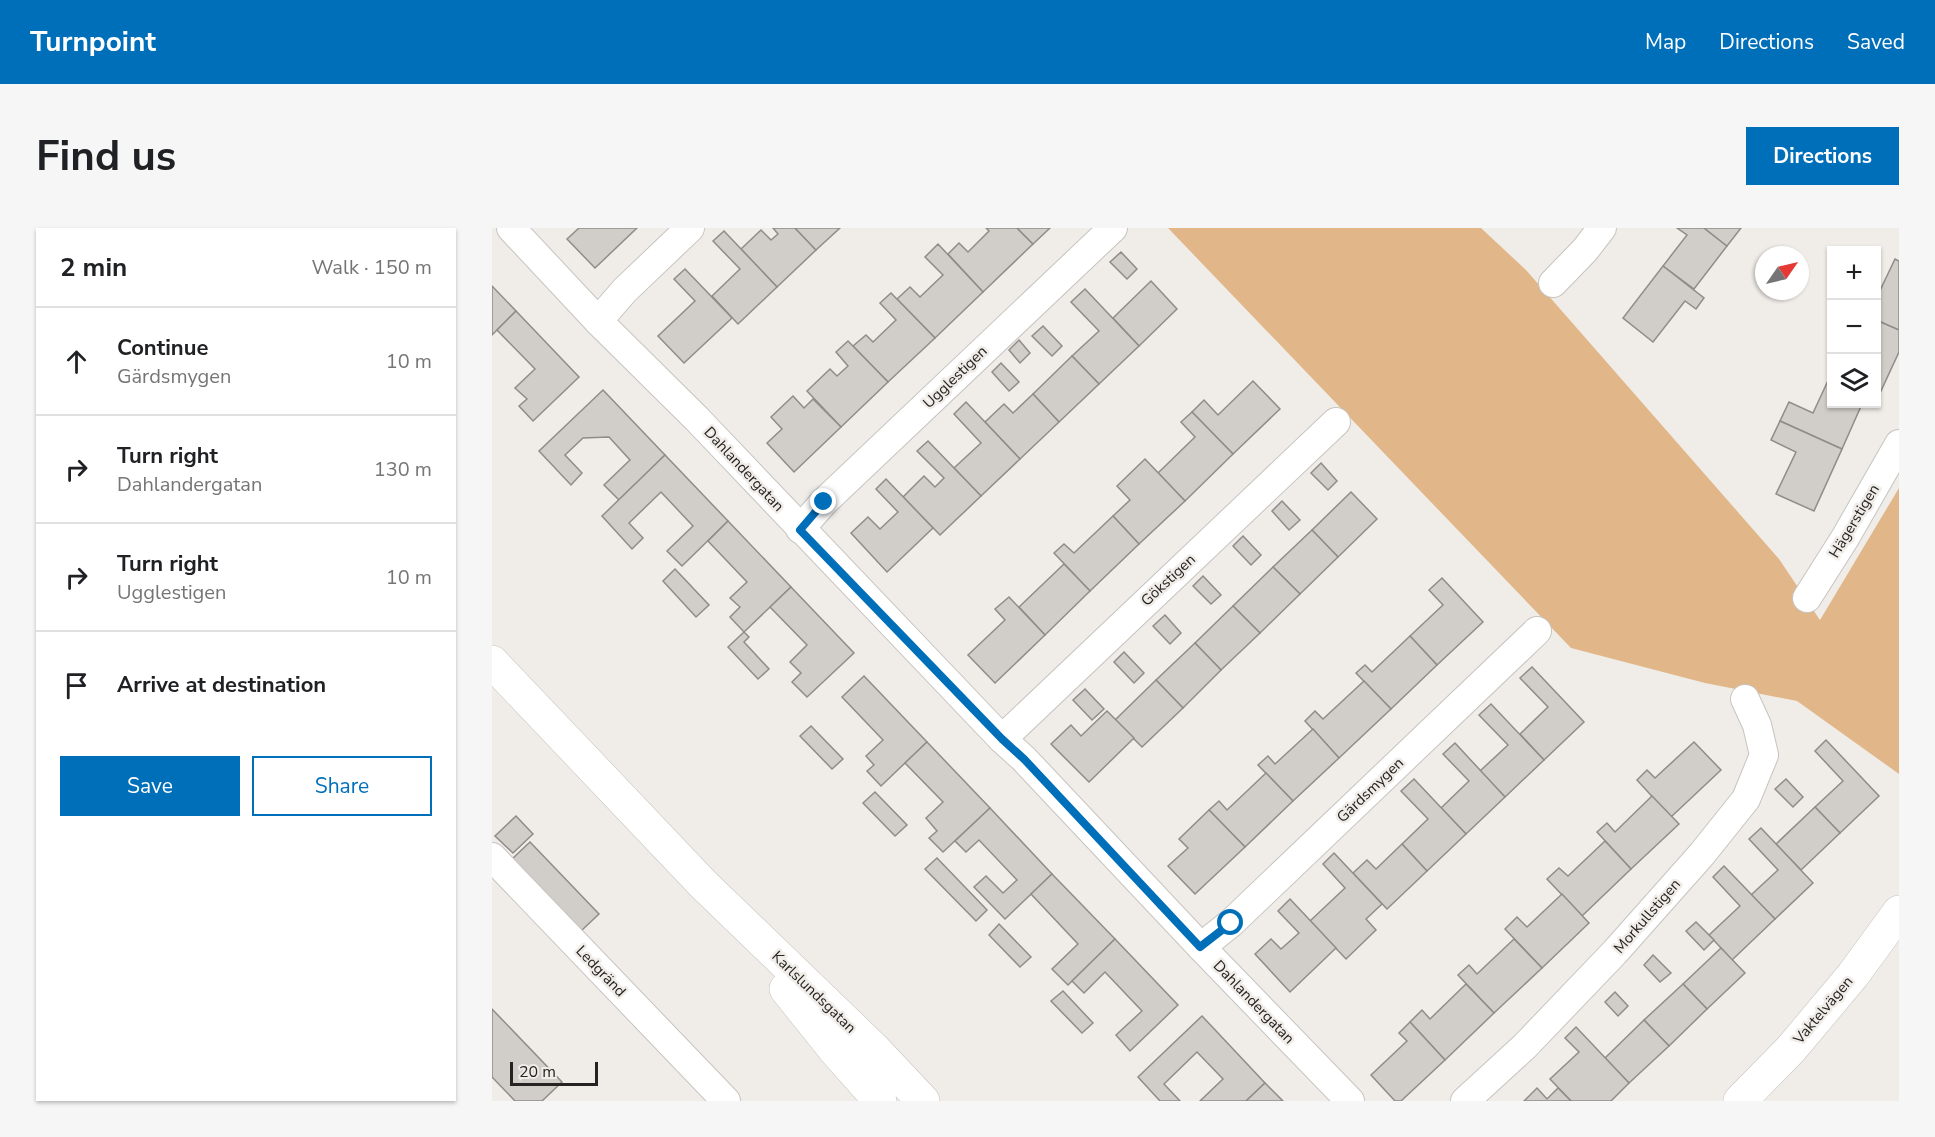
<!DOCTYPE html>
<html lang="en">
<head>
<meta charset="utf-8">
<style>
  :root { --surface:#fff; --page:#f6f6f6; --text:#202124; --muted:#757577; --line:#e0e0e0; --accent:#006fba }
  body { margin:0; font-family:"Nunito Sans",sans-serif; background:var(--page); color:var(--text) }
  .controls { position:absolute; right:18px; top:18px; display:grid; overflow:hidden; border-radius:0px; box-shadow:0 2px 4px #0004 }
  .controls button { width:54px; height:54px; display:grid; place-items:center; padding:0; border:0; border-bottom:2px solid var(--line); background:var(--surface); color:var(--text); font:30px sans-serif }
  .compass { position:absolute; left:1263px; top:18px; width:54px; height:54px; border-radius:50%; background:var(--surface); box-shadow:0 2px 4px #0004; rotate:56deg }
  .scale { position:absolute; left:18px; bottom:15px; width:88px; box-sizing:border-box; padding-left:6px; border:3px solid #252422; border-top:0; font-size:16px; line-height:21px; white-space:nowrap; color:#252422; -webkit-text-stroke:4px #f0ece8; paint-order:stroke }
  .stop { position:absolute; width:18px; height:18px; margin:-14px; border:4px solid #006fba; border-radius:50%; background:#fff }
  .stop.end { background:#006fba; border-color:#fff; box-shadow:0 2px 6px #0008 }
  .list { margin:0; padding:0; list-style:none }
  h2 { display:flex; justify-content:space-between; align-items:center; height:78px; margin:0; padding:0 24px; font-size:26px }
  h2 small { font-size:20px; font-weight:400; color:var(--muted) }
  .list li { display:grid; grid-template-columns:39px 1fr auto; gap:18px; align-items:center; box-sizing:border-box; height:108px; padding:0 24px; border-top:2px solid var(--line) }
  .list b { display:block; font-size:22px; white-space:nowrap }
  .list p { margin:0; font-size:20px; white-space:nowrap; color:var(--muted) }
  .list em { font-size:20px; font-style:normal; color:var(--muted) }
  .actions { display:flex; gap:12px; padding:18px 24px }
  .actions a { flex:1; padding:14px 0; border:2px solid var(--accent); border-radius:0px; text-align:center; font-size:21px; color:var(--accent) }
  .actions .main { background:var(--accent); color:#fff }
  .icon { flex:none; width:33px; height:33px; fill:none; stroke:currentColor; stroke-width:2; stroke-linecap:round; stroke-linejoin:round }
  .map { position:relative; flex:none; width:1407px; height:873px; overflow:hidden; border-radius:0px }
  header { display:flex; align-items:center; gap:36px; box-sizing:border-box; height:84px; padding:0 30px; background:var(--accent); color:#fff }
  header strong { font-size:28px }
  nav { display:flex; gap:33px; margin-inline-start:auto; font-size:21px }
  .intro { display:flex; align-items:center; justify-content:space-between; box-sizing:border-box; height:144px; padding:0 36px }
  h1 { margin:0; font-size:42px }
  .button { padding:15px 27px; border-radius:0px; background:var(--accent); color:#fff; font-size:21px; font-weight:700 }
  main { display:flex; gap:36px; padding:0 36px }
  aside { flex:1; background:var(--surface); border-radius:0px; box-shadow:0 2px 4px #0004 }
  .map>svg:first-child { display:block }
  .green { fill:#e1b78a }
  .building { fill:#d1cdc9; stroke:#908c89; stroke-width:1.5 }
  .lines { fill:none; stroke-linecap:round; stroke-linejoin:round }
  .street-casing { stroke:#c7c4c0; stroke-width:30 }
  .secondary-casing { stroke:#c7c4c0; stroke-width:34 }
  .street { stroke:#fff; stroke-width:28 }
  .secondary { stroke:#fff; stroke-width:33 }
  .route { stroke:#006fba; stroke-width:8 }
  .labels { text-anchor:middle; stroke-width:5; stroke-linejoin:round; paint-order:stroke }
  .street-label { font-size:15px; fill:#252422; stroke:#f0ece8 }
</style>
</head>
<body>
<header>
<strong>Turnpoint</strong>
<nav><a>Map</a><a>Directions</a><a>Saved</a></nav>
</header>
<div class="intro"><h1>Find us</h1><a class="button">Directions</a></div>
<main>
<aside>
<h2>2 min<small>Walk · 150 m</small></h2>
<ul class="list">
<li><svg class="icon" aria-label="ahead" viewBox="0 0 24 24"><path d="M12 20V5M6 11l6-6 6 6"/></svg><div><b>Continue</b><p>Gärdsmygen</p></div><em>10 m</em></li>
<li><svg class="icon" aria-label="right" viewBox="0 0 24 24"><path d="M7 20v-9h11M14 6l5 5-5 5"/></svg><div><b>Turn right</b><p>Dahlandergatan</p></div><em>130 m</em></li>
<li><svg class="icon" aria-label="right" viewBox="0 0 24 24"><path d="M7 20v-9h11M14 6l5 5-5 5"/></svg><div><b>Turn right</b><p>Ugglestigen</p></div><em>10 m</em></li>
<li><svg class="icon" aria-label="arrive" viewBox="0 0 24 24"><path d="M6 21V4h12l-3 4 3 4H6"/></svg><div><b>Arrive at destination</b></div></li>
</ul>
<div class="actions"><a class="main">Save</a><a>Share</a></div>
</aside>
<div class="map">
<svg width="1407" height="873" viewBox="0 0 1407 873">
  <rect width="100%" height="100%" fill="#f0ece8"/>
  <polygon class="green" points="676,0 989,0 1034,42 1287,331 1328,392 1407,260 1407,546 1305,473 1213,455 1079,420"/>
  <g class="building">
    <polygon points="87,0 145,0 103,40 75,11"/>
    <polygon points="281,0 303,0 324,22 285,59 249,21 269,2 279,12 286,6"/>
    <polygon points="303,0 348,0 324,22"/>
    <polygon points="494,0 525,0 541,16 491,64 456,26 467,15 476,24 497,3"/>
    <polygon points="525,0 558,0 541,16"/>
    <polygon points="1185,0 1212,0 1235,18 1202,61 1171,38 1195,7"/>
    <polygon points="1212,0 1249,0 1235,18"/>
    <polygon points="232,3 285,59 246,96 220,68 248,41 221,13"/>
    <polygon points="446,16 491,64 443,110 405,71 418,59 428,69 451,47 433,29"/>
    <polygon points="629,24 645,41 635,51 618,34"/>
    <polygon points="1403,31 1407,33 1407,102 1384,92 1384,71"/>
    <polygon points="1171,38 1212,70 1204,81 1193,73 1161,114 1131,90"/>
    <polygon points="193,41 240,90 192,135 166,108 203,73 182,51"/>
    <polygon points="659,53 685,81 647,118 621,90"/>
    <polygon points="0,58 24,83 0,107"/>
    <polygon points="593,61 647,118 607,156 580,128 607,103 579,74"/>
    <polygon points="399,65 443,110 396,154 361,118 374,107 381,114 404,92 388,75"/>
    <polygon points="24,83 87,149 41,193 27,178 35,171 23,160 43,141 5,102"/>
    <polygon points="1384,92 1407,102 1407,124 1388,165 1384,164"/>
    <polygon points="551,98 570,118 560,128 540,108"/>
    <polygon points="527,112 538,125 528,135 517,122"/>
    <polygon points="356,113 396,154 349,199 315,163 338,141 345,148 356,138 344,124"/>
    <polygon points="580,128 607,156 567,194 541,166"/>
    <polygon points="509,135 527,154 517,163 500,144"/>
    <polygon points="1340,144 1340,176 1370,176 1350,221 1288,193 1297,174 1321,185"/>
    <polygon points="761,153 788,181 741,226 700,184 712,172 726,187"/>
    <polygon points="111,162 173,227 127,272 112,257 138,232 117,209 91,210 73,227 90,245 79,257 47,223"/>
    <polygon points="541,166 567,194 528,231 493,194 512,176 521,185"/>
    <polygon points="301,168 312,180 321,171 349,199 302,244 275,215 290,201 279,189"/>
    <polygon points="474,174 528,231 489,268 462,240 489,215 462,186"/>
    <polygon points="700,184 741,226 693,273 666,245 703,209 689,194"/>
    <polygon points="1288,193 1350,221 1322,283 1284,266 1304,224 1279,212"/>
    <polygon points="436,213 489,268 448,307 411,269 432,248 443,259 452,250 425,223"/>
    <polygon points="173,227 236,293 190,338 175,323 201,298 169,264 137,295 151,310 140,321 110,288"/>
    <polygon points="653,231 693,273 647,316 621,288 638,272 625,258"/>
    <polygon points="829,235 845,253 836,262 819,245"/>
    <polygon points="394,251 441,300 395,344 359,305 376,289 388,301 406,284 384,261"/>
    <polygon points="859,264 885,291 846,329 820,302"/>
    <polygon points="790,273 808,292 797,302 780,283"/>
    <polygon points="621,288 647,316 598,363 562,325 572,316 582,325"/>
    <polygon points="236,293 299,359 252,404 238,389 248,379 238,370 255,354 216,313"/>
    <polygon points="820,302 846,329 808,366 781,339"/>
    <polygon points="751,308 769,327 759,337 741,318"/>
    <polygon points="572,336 598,363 553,407 527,379"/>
    <polygon points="781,339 808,366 768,405 741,378"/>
    <polygon points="183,341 217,377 204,389 171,353"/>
    <polygon points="711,348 729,367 719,376 701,358"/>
    <polygon points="950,350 991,394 945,437 918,408 951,377 937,362"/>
    <polygon points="299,359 362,425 315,469 300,454 309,445 298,434 315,417 278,379"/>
    <polygon points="517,369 553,407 503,455 476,427 513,392 503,381"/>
    <polygon points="741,378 768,405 729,442 703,415"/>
    <polygon points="673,387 689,405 678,416 661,398"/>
    <polygon points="252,404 257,409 252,414 277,441 266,451 236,419"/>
    <polygon points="918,408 945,437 899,481 864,445 873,437 880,444"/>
    <polygon points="703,415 729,442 691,480 664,452"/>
    <polygon points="632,424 652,445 642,455 622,434"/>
    <polygon points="1040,439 1092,494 1052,532 1028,506 1056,479 1028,450"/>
    <polygon points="372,448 435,514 389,558 375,543 382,537 374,528 391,512 350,469"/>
    <polygon points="664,452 691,480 650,519 623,492"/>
    <polygon points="872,453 899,481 847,530 813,493 823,483 831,491"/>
    <polygon points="593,461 612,481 600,492 581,472"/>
    <polygon points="999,476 1052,532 1013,569 988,543 1016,517 987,487"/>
    <polygon points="615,483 642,510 597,554 559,516 579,497 589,508"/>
    <polygon points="319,498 351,531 340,541 308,508"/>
    <polygon points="821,501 847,530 801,573 766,537 776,528 783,536"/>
    <polygon points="1334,512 1387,568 1348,605 1323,579 1351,553 1323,523"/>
    <polygon points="435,514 498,580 451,624 437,610 445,603 434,590 451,574 413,535"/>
    <polygon points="1202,514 1229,542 1179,589 1145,552 1155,542 1163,550"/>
    <polygon points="963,515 1013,569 974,606 949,580 977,553 951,526"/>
    <polygon points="774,545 801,573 753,619 717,582 727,573 735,582"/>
    <polygon points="922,551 974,606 935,643 910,616 936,591 909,563"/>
    <polygon points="1294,551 1311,569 1301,579 1283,561"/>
    <polygon points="383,564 415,597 403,608 371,575"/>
    <polygon points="1160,568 1187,596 1139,641 1105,604 1115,595 1123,604"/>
    <polygon points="1323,579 1348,605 1309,642 1284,616"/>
    <polygon points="498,580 560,646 513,691 482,659 494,648 511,665 525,652 487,612 474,624 463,613"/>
    <polygon points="717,582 753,619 703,666 676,638 696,620 687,611"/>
    <polygon points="24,588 41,606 21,625 3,608"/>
    <polygon points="1269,600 1321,655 1283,691 1259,667 1286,642 1257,611"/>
    <polygon points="1113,613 1139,641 1090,688 1055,651 1067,640 1076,648"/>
    <polygon points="38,614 107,686 89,703 20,631"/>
    <polygon points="910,616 935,643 895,681 861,645 875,632 884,641"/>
    <polygon points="842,625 890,676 874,691 884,702 854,731 818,693 853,660 831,636"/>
    <polygon points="445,630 495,682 484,693 433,641"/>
    <polygon points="1232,638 1283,691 1240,732 1217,707 1248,678 1221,649"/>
    <polygon points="560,646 623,711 576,757 560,741 586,716 539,666"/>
    <polygon points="1070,666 1097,695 1050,740 1013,701 1025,689 1035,699"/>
    <polygon points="798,671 844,720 798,764 763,726 779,711 789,721 807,705 786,683"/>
    <polygon points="1204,694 1222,712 1212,722 1194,703"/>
    <polygon points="507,696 539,729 528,739 497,707"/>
    <polygon points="623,711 686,777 638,823 624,807 650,783 613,744 592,765 580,753"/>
    <polygon points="1022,711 1050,740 1002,785 966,747 977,737 985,746"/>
    <polygon points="1229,720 1253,745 1215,781 1191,756"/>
    <polygon points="1161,727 1179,745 1168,754 1152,737"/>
    <polygon points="974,756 1002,785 953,832 918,794 930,782 938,791"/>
    <polygon points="1191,756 1215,781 1177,818 1152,792"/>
    <polygon points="571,763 601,795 590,805 559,773"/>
    <polygon points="1123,764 1136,778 1126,788 1113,774"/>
    <polygon points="0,781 70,854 50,873 23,873 0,849"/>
    <polygon points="710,788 773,855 754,873 708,873 731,851 705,824 672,856 688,873 668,873 646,849"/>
    <polygon points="1152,792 1177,818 1137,855 1113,830"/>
    <polygon points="918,794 953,832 909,873 903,873 879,847 915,813 907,805"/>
    <polygon points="1084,799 1137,855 1119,873 1079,873 1058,851 1087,824 1073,810"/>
    <polygon points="773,855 791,873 754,873"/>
    <polygon points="1045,860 1055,871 1066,860 1079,873 1032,873"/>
  </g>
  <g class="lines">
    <defs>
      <g id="street">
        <polyline points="19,0 106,93 205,191 510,511 532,531 709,719 858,873"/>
        <polyline points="1061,55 1093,22 1110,0"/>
        <polyline points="106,93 133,62 198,0"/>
        <polyline points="308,301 332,274 621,0"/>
        <polyline points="1315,370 1353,310 1407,216"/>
        <polyline points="510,511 844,194"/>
        <polyline points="0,629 234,873"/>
        <polyline points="709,719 739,695 1045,403"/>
        <polyline points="973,873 1033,818 1123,724 1210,626 1254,571 1272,527 1265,497 1253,471"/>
      </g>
      <g id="secondary">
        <polyline points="0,434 211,656 382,821 431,873"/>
        <polyline points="294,761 342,821 388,873"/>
        <polyline points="1248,873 1299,821 1361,747 1407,684"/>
      </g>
    </defs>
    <use href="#street" class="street-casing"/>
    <use href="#secondary" class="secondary-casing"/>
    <use href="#street" class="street"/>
    <use href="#secondary" class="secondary"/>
  </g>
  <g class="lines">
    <polyline class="route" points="332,274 308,302 510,511 532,531 708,719 739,695"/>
  </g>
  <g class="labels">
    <g class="street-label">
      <text transform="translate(463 149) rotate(-44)" y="5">Ugglestigen</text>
      <text transform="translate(252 241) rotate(47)" y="5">Dahlandergatan</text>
      <text transform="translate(1362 293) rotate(-59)" y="5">Hägerstigen</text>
      <text transform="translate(676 352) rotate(-43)" y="5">Gökstigen</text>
      <text transform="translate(878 562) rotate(-44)" y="5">Gärdsmygen</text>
      <text transform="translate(1155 688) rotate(-49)" y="5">Morkullstigen</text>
      <text transform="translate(109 743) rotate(46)" y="5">Ledgränd</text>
      <text transform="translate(322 764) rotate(44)" y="5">Karlslundsgatan</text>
      <text transform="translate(762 774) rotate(46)" y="5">Dahlandergatan</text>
      <text transform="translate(1331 782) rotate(-50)" y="5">Vaktelvägen</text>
    </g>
  </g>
</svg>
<div class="controls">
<button>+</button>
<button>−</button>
<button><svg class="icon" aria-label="layers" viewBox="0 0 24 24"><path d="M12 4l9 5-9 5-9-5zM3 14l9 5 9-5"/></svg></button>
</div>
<svg class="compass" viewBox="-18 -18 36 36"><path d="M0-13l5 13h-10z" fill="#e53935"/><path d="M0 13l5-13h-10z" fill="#757577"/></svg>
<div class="scale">20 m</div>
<div class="stop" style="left:739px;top:695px"></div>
<div class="stop end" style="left:332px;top:274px"></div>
</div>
</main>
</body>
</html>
